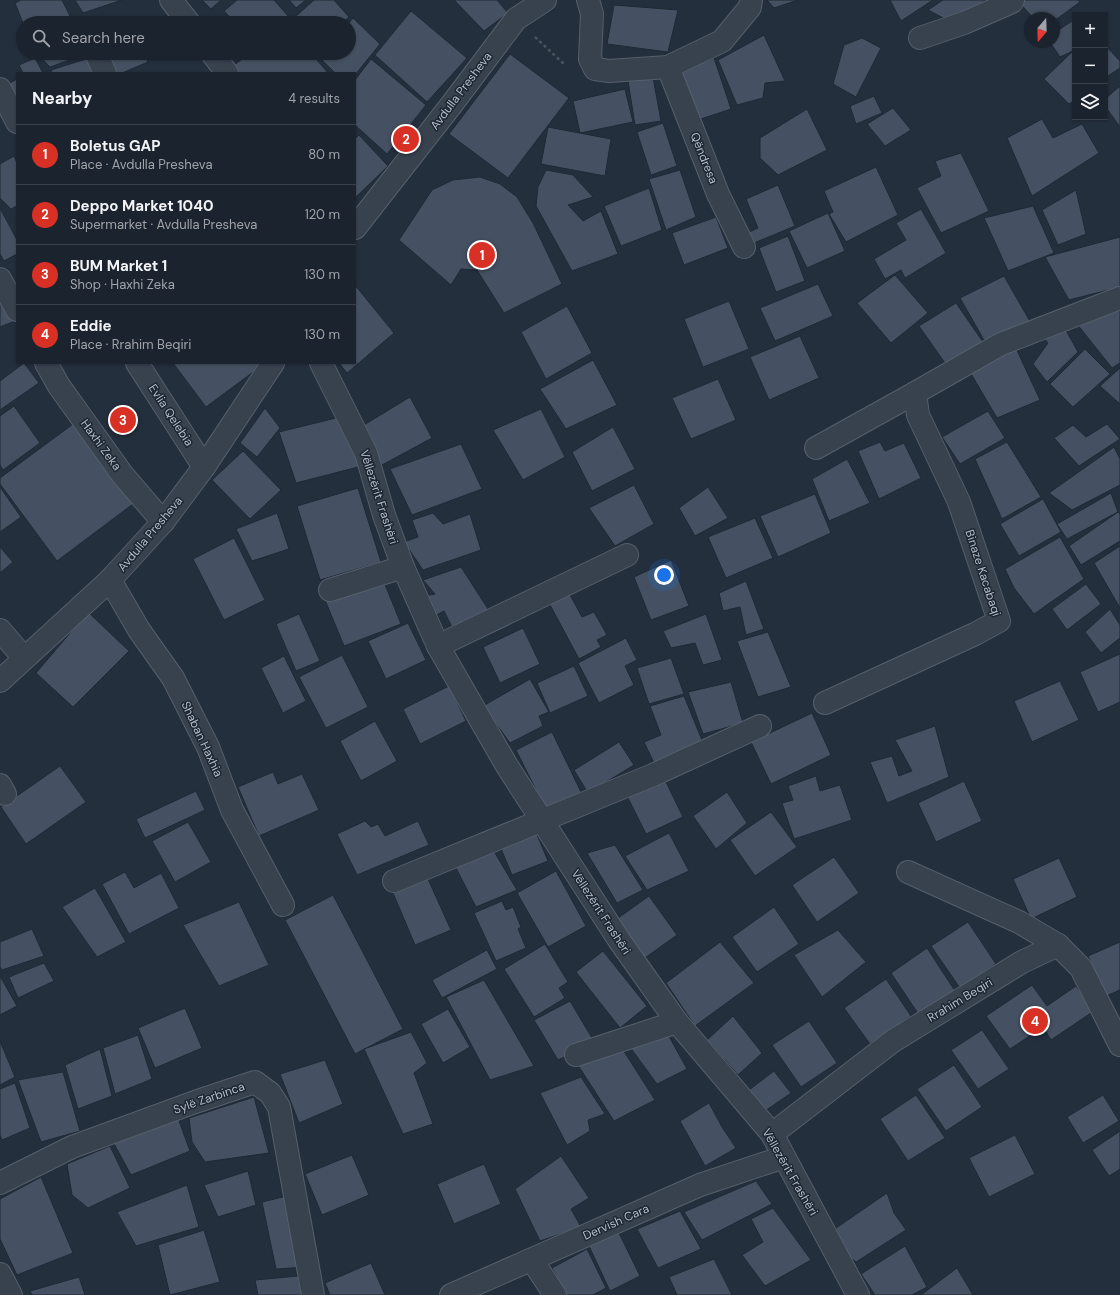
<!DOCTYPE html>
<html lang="en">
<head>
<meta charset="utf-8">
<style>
  :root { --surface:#1b232e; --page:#242b36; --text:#f1f3f6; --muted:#a0a4aa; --line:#39404a; --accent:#d93025 }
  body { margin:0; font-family:"DM Sans",sans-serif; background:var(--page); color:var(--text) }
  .controls { position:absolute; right:12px; top:12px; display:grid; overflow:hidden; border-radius:0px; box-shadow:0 1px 3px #0004 }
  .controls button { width:36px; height:36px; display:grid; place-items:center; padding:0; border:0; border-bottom:1px solid var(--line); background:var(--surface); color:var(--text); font:20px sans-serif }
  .compass { position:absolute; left:1024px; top:12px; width:36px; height:36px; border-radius:50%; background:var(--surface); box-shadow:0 1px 3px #0004; rotate:199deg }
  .you { position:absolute; left:664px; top:575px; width:14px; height:14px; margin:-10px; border:3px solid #fff; border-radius:50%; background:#1a73e8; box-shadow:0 0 0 6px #1a73e833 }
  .badge { display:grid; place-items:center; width:26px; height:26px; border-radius:50%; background:var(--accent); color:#fff; font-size:13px; font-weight:700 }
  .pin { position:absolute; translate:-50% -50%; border:2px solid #fff; box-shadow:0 1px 4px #0006 }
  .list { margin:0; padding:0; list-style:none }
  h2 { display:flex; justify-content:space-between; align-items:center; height:52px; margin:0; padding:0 16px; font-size:17px }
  h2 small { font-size:13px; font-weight:400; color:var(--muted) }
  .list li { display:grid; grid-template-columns:26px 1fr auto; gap:12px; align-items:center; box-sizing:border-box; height:60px; padding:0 16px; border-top:1px solid var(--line) }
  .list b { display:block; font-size:15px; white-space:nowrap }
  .list p { margin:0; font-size:13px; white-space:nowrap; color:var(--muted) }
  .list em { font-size:13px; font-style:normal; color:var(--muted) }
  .icon { flex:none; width:22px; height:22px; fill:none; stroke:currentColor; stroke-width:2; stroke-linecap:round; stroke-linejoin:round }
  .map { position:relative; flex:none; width:1120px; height:1295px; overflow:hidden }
  .search { position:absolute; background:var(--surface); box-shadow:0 1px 3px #0004; left:16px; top:16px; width:340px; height:44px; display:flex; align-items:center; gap:10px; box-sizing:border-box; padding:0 14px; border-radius:22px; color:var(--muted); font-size:15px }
  .panel { position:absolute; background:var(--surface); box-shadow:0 1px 3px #0004; left:16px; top:72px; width:340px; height:292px; border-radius:0px }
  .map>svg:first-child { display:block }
  .building { fill:#455162; stroke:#1f2835 }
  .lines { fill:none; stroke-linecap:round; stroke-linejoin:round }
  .minor-casing { stroke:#565f6c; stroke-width:24 }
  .tertiary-casing { stroke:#565f6c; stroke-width:24 }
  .path { stroke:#44595c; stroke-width:2.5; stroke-dasharray:3 3; stroke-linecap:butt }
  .minor { stroke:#38414e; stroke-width:22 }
  .tertiary { stroke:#38414e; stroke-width:22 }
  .labels { text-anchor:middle; stroke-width:3; stroke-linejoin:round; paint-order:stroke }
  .street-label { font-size:12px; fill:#b4bcc9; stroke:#1d2633 }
</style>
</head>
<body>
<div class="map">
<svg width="1120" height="1295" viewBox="0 0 1120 1295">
  <rect width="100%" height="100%" fill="#242f3e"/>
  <g class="building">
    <polygon points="21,0 62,0 72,20 66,23 23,23 15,3"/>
    <polygon points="75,0 122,0 83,13"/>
    <polygon points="202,0 221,0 211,9"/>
    <polygon points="237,0 274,0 289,17 282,23 235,23 224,11"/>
    <polygon points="289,0 306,0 296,8"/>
    <polygon points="314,0 334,0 349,17 342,23 299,23 294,18"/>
    <polygon points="454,0 497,0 508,13 484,31"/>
    <polygon points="767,0 798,0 774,8"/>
    <polygon points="890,0 933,0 901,21"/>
    <polygon points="943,0 986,0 951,22 928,10"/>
    <polygon points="1021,0 1078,0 1080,2 1054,21 1054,18 1033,18 1019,2"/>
    <polygon points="614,5 678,10 668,52 607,44"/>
    <polygon points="411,11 467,58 427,102 375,55"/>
    <polygon points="353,18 380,44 355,75 355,73 335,73 320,58 324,53 349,53 349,23"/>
    <polygon points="1075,19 1075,50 1060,57 1050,42 1054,42 1054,33"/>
    <polygon points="764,35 785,81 765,83 763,98 737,105 718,60"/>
    <polygon points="862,38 881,48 856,97 833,84 844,45"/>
    <polygon points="1105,45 1120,61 1120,68 1105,78"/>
    <polygon points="1075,51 1075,100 1069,104 1044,79 1072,52"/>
    <polygon points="36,53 85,53 86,54 50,67"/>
    <polygon points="101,53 144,53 148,62 122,73 112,73"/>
    <polygon points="234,53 247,53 240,60"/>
    <polygon points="250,53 311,53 328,73 239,73 233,66"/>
    <polygon points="510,54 569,98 508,178 449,134"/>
    <polygon points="35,58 43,73 23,73 19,65"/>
    <polygon points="89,58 96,73 52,73 51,70"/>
    <polygon points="714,58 731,109 698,120 677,73"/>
    <polygon points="371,59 426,105 387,154 355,125 355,80"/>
    <polygon points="653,77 661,121 635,125 628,81"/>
    <polygon points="17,79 17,111 3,87"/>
    <polygon points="1120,86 1120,127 1105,106 1105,99"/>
    <polygon points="625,89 633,122 580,133 573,101"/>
    <polygon points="874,96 882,113 856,124 850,106"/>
    <polygon points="893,108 911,130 885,146 867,124"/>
    <polygon points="807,109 827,150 778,175 760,158 760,138"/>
    <polygon points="1042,119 1053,138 1082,124 1099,153 1032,196 1007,138"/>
    <polygon points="663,123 677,166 651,175 637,132"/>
    <polygon points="548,127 611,139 605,176 541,164"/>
    <polygon points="359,135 388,166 355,198 355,139"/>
    <polygon points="961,153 989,211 941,233 917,188 941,176 935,161"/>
    <polygon points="14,156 17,163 17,206 11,209 0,198 0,164"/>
    <polygon points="876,167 898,215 846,242 829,214 833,212 824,191"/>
    <polygon points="546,170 573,175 593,197 568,205 583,221 601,211 618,254 572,271 536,206 538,187"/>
    <polygon points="680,170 696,217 666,230 649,179"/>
    <polygon points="480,177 500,184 517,197 533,223 562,284 504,313 477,270 461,269 451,285 399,240 432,190 453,180"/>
    <polygon points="778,185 795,226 754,243 749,232 758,228 746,199"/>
    <polygon points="649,188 662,230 621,246 604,206"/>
    <polygon points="1076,190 1086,234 1058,245 1042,210"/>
    <polygon points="1033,206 1054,253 1008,271 984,218"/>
    <polygon points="0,208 17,240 17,254 4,261 0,254"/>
    <polygon points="921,209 946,253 905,278 901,270 885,279 874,259 906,240 896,223"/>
    <polygon points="828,213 845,251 807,268 789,231"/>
    <polygon points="716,217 728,248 684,265 672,233"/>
    <polygon points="788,236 805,281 776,292 759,248"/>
    <polygon points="1120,237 1120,287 1069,300 1045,257"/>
    <polygon points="895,275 928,313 891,343 857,303"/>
    <polygon points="1004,276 1031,323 984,340 960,298"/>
    <polygon points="818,284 833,316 775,341 760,308"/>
    <polygon points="355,285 394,333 347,373 339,363 355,363"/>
    <polygon points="0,293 15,321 0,327"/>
    <polygon points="729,301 749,349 703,367 684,319"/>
    <polygon points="1120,302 1120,363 1112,368 1073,319"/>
    <polygon points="956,303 983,342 945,363 919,326"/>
    <polygon points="567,306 592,353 546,379 521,332"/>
    <polygon points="1062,323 1078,352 1047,382 1033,364 1048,343 1040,333"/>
    <polygon points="800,336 819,378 769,400 750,357"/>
    <polygon points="1015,346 1040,400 997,418 970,372"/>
    <polygon points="1085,349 1110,374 1073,407 1050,384"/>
    <polygon points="593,360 617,405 566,429 540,389"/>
    <polygon points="24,363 39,383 0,410 0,381"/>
    <polygon points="173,363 263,363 264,364 206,407"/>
    <polygon points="1120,368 1120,404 1100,386"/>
    <polygon points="718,379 736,420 691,439 672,398"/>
    <polygon points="410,397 432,438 382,465 359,428"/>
    <polygon points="14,406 40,443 3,470 0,465 0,416"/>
    <polygon points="265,408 280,428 257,457 240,443"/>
    <polygon points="541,409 565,457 523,480 493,430"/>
    <polygon points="988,411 1005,438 960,464 942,437"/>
    <polygon points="344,416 362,466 296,483 279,432"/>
    <polygon points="73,424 133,504 57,561 0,484 0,478"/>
    <polygon points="1107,424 1120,439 1079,466 1054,438 1073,425 1086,437"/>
    <polygon points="613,427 635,469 592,491 572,452"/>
    <polygon points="880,442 885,451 904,443 921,478 879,499 858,451"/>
    <polygon points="1007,442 1041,497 1002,519 975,459"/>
    <polygon points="461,444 482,489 412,515 390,469"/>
    <polygon points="1114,447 1120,459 1120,485 1072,510 1049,493"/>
    <polygon points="243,451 281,490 250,519 212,480"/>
    <polygon points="847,459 870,503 829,521 812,479"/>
    <polygon points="634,485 654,524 615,546 589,508"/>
    <polygon points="0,487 21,517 0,532"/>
    <polygon points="708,487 728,518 695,536 679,508"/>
    <polygon points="358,488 381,562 320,580 297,506"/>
    <polygon points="1111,493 1118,512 1067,539 1057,524"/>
    <polygon points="815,494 831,533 778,557 760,516"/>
    <polygon points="1043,499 1061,532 1019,556 1000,524"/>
    <polygon points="1118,512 1120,514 1120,541 1081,565 1069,546"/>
    <polygon points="277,513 289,549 252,561 236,529"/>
    <polygon points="433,513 443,524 470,514 481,550 423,570 404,542 418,537 412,520"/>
    <polygon points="755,518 773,558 726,578 708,537"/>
    <polygon points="1060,537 1084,579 1034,614 1014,588 1005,569"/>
    <polygon points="234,538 265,600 224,620 193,559"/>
    <polygon points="1120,546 1120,608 1094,563"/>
    <polygon points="0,547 13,562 0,573"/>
    <polygon points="671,560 689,606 651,620 634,577"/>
    <polygon points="461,567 490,612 454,631 444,611 435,616 424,596 435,594 423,580"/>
    <polygon points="382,577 401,624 344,646 325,600"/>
    <polygon points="746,581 764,629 746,635 740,607 723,611 719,593"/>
    <polygon points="1086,584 1101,604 1067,630 1052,609"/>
    <polygon points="569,593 582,617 594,612 607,635 597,640 601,647 579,659 549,603"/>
    <polygon points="1110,609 1120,625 1120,638 1101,653 1085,632"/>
    <polygon points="88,612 129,651 73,707 36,673"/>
    <polygon points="299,614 320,661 296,671 276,624"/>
    <polygon points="706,614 722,660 703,665 695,643 671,648 663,631"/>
    <polygon points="408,623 426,660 386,679 368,641"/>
    <polygon points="523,628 540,664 500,683 483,647"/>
    <polygon points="768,632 791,687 758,697 737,641"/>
    <polygon points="626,638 637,660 625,666 634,685 599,703 578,663"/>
    <polygon points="1120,654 1120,702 1098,712 1080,672"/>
    <polygon points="342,655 368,707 326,728 299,677"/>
    <polygon points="284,656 306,701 283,713 261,668"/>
    <polygon points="671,658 684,694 649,704 637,668"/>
    <polygon points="574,666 588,696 550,713 537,683"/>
    <polygon points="530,679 549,712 539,716 543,726 510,743 483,706"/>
    <polygon points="1060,681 1079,720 1032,742 1014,701"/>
    <polygon points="731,682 743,723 703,734 688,692"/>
    <polygon points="449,686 466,721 420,744 403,709"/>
    <polygon points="684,696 704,745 655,765 644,742 661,735 650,706"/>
    <polygon points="812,713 831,755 771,784 751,742"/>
    <polygon points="375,721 397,761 361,781 340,741"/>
    <polygon points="935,726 949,777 887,803 870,762 892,756 899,776 912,771 895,740"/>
    <polygon points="552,732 581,792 546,810 516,750"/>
    <polygon points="619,742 634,765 588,793 574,770"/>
    <polygon points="60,766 86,802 26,844 1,807"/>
    <polygon points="273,772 278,784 302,774 319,810 259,836 238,787"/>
    <polygon points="816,776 820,791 840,785 852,820 794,839 782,803 793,800 788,786"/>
    <polygon points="964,781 982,821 936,842 918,803"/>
    <polygon points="666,782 683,817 646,834 627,796"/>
    <polygon points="196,791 205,810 145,838 136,819"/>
    <polygon points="727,792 747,823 716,849 693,816"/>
    <polygon points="771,812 797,847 755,876 730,840"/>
    <polygon points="365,821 371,827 378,824 385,836 418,821 429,845 357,875 337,834"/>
    <polygon points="188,822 211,862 175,882 152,841"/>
    <polygon points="535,830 548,861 512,875 499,844"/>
    <polygon points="669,833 689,871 647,890 625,856"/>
    <polygon points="615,845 643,890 617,903 587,853"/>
    <polygon points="492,848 517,890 476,907 455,866"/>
    <polygon points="834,857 859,893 817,922 792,885"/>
    <polygon points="1059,858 1077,897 1031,919 1013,879"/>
    <polygon points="556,871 586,926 548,947 517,893"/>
    <polygon points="125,872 134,888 161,873 179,908 129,934 102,884"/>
    <polygon points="428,879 451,930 415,945 393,893"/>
    <polygon points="95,888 126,942 97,957 62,907"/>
    <polygon points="333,895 403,1029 355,1054 285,920"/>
    <polygon points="649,896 677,935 642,960 614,921"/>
    <polygon points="502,901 506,910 513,907 521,927 518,929 526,948 496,961 474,913"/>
    <polygon points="239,902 269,965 219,986 183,925"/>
    <polygon points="774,907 799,944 757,972 732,937"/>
    <polygon points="968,922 996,964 960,988 931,946"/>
    <polygon points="32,929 44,956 2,970 0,967 0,942"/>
    <polygon points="838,930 866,962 822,997 794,955"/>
    <polygon points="720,942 754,983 695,1026 666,983"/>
    <polygon points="1120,942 1120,990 1106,996 1088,956"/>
    <polygon points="545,944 568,982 559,988 565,998 534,1017 504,969"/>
    <polygon points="927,948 955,991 919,1015 891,973"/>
    <polygon points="487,950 497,969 442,998 432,980"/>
    <polygon points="603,951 647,1006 620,1028 576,972"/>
    <polygon points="44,963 54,981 18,998 9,977"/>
    <polygon points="0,976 17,1006 0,1015"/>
    <polygon points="886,979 911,1016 870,1044 844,1008"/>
    <polygon points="484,980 534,1066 490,1080 446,997"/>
    <polygon points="1032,985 1047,1006 1076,986 1094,1011 1051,1040 1043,1027 1010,1049 986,1016"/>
    <polygon points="570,1001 595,1043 558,1060 534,1020"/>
    <polygon points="185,1008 202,1048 155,1068 138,1028"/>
    <polygon points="448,1009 470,1047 443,1063 421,1024"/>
    <polygon points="733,1016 762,1053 738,1075 707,1040"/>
    <polygon points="809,1021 837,1063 801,1087 772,1045"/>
    <polygon points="665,1029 687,1069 657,1084 627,1043"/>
    <polygon points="982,1030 1009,1069 978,1089 951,1050"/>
    <polygon points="411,1032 427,1063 414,1073 433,1124 403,1134 364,1049"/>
    <polygon points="138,1035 152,1079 115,1094 103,1048"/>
    <polygon points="0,1041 15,1077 0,1085"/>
    <polygon points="620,1045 655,1100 614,1121 576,1062"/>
    <polygon points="100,1049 112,1096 78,1109 65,1065"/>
    <polygon points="325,1060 343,1104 299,1123 280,1074"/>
    <polygon points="954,1065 982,1107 946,1131 917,1089"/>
    <polygon points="774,1071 791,1093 765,1111 749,1090"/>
    <polygon points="63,1072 80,1131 41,1142 18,1080"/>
    <polygon points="581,1077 605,1114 588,1120 590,1131 567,1145 540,1093"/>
    <polygon points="15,1083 30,1128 2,1140 0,1135 0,1089"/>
    <polygon points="916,1095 945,1138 908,1161 880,1119"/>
    <polygon points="1103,1095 1119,1121 1083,1143 1067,1117"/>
    <polygon points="254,1097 269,1153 205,1162 192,1142 189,1118"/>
    <polygon points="709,1103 722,1127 736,1148 705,1166 680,1121"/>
    <polygon points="178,1118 190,1151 131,1175 112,1140"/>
    <polygon points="1120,1131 1120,1169 1109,1176 1092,1150"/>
    <polygon points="1015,1135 1035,1174 989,1197 969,1158"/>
    <polygon points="110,1146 130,1188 88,1208 72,1195 67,1164"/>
    <polygon points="352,1155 369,1195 322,1215 305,1174"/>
    <polygon points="561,1156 589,1198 571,1209 581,1227 540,1241 515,1189"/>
    <polygon points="484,1164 501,1204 454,1224 437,1184"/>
    <polygon points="248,1171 256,1205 218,1217 204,1185"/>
    <polygon points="41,1177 73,1253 17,1275 0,1239 0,1199"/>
    <polygon points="756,1181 772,1204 702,1240 684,1212"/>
    <polygon points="187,1185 199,1227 136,1246 117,1212"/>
    <polygon points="887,1193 894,1213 906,1230 856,1262 836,1246 836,1228"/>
    <polygon points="291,1195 306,1267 276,1269 262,1202"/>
    <polygon points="773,1208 811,1260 765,1286 742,1255 763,1242 751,1219"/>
    <polygon points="680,1211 701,1249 658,1268 637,1229"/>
    <polygon points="204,1230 220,1282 170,1295 158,1245"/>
    <polygon points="619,1233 640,1276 610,1291 589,1246"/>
    <polygon points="905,1246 927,1287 912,1295 875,1295 861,1274"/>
    <polygon points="587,1249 606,1288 593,1295 566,1295 552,1268"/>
    <polygon points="714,1259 732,1295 677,1295 669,1277"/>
    <polygon points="371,1263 385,1295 330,1295 325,1283"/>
    <polygon points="957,1268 973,1295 921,1295"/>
    <polygon points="298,1276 302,1295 258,1295 255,1280"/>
    <polygon points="79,1277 85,1295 32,1295 30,1291"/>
  </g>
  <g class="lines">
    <defs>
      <g id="minor">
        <polyline points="171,0 189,23"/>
        <polyline points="588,0 592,14 590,59 595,69 609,71 668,67 722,41 750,7 751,0"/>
        <polyline points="920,38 964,23 1012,2 1013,0"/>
        <polyline points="96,53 105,73"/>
        <polyline points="212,53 227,73"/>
        <polyline points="668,67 718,194 744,247"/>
        <polyline points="0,89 17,122"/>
        <polyline points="0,279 17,310"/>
        <polyline points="46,363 59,386 122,474 163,522"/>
        <polyline points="137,363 204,467"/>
        <polyline points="321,363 366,453 384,515 403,567 438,646 507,766 619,940 677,1022 772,1134 858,1295"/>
        <polyline points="816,448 915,393"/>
        <polyline points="110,580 139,630 173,678 208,747 232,810 283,905"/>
        <polyline points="330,590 403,567"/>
        <polyline points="0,630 24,658"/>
        <polyline points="438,646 627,555"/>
        <polyline points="825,703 975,634 999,621 959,502 918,415 915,393 1001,344 1120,298"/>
        <polyline points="0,785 5,794"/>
        <polyline points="908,872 1019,922 1058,945"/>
        <polyline points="394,881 653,775 760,726"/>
        <polyline points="576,1055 677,1022"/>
        <polyline points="772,1134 893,1041 1022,962 1058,945 1081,968 1120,1045"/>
        <polyline points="0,1183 72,1147 195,1102 255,1082 270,1093 279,1107 313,1295"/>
        <polyline points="532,1260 555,1295"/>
        <polyline points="0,1274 11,1295"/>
        <polyline points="451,1295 700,1185 784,1157"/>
      </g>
      <g id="tertiary">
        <polyline points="355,228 452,104 516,19 545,0"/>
        <polyline points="0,681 110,580 163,522 204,467 273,363"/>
      </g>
    </defs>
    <use href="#minor" class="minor-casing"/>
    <use href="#tertiary" class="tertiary-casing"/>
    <polyline class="path" points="535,37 564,64"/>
    <use href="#minor" class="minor"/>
    <use href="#tertiary" class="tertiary"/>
  </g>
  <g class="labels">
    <g class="street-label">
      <text transform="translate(461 91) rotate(-53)" y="4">Avdulla Presheva</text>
      <text transform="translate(704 158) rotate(68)" y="4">Qëndresa</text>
      <text transform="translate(171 415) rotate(57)" y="4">Evlia Qelebia</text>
      <text transform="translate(101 445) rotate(54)" y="4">Haxhi Zeka</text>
      <text transform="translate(379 497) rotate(72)" y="4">Vëllezërit Frashëri</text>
      <text transform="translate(150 534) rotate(-50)" y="4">Avdulla Presheva</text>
      <text transform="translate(983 573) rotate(72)" y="4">Binaze Kacabaqi</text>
      <text transform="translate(202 739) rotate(65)" y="4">Shaban Haxhia</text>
      <text transform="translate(601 912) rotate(57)" y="4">Vëllezërit Frashëri</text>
      <text transform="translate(960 1000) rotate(-31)" y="4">Rrahim Beqiri</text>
      <text transform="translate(209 1098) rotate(-19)" y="4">Sylë Zarbinca</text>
      <text transform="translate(790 1172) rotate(60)" y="4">Vëllezërit Frashëri</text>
      <text transform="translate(616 1222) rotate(-24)" y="4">Dervish Cara</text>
    </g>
  </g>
</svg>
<div class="controls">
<button>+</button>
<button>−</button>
<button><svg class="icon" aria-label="layers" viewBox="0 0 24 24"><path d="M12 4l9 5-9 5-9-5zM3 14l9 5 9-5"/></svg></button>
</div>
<svg class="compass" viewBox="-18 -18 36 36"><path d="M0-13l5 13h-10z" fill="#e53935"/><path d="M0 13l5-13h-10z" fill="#a0a4aa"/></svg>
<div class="you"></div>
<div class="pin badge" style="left:482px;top:255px">1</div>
<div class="pin badge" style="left:406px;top:139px">2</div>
<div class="pin badge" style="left:123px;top:420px">3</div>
<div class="pin badge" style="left:1035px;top:1021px">4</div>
<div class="search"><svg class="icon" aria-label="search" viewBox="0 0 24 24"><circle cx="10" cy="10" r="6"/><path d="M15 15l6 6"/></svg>Search here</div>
<section class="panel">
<h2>Nearby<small>4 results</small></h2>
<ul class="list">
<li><span class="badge">1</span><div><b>Boletus GAP</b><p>Place · Avdulla Presheva</p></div><em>80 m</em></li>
<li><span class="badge">2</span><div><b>Deppo Market 1040</b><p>Supermarket · Avdulla Presheva</p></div><em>120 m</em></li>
<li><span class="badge">3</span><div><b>BUM Market 1</b><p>Shop · Haxhi Zeka</p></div><em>130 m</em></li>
<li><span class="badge">4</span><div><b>Eddie</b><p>Place · Rrahim Beqiri</p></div><em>130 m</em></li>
</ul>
</section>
</div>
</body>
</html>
